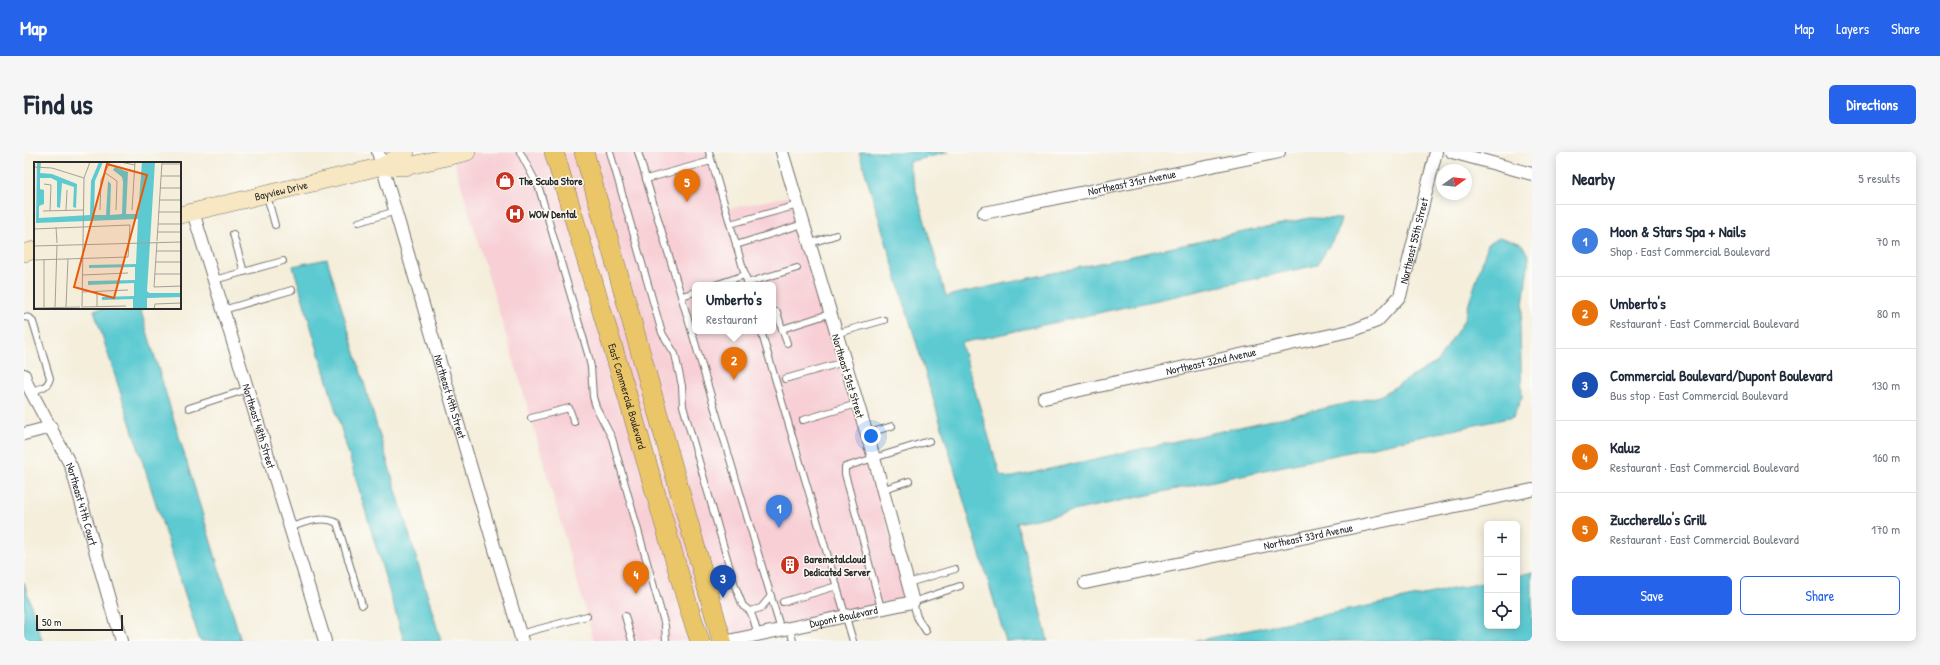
<!DOCTYPE html>
<html lang="en">
<head>
<meta charset="utf-8">
<style>
  :root { --surface:#fff; --page:#f6f6f7; --text:#1f2937; --muted:#747a83; --line:#e0e1e3; --accent:#2563eb }
  body { margin:0; font-family:"Patrick Hand",sans-serif; background:var(--page); color:var(--text) }
  .controls { position:absolute; right:12px; bottom:12px; display:grid; overflow:hidden; border-radius:6px; box-shadow:0 2px 10px #0003 }
  .controls button { width:36px; height:36px; display:grid; place-items:center; padding:0; border:0; border-bottom:1px solid var(--line); background:var(--surface); color:var(--text); font:20px sans-serif }
  .compass { position:absolute; left:1412px; top:12px; width:36px; height:36px; border-radius:50%; background:var(--surface); box-shadow:0 2px 10px #0003; rotate:75deg }
  .scale { position:absolute; left:12px; bottom:10px; width:87px; box-sizing:border-box; padding-left:4px; border:2px solid #2b2b2b; border-top:0; font-size:11px; line-height:14px; white-space:nowrap; color:#2b2b2b; -webkit-text-stroke:3px #fdfcf7; paint-order:stroke }
  .you { position:absolute; left:847px; top:284px; width:14px; height:14px; margin:-10px; border:3px solid #fff; border-radius:50%; background:#1a73e8; box-shadow:0 0 0 6px #1a73e833 }
  .badge { display:grid; place-items:center; width:26px; height:26px; border-radius:50%; background:var(--accent); color:#fff; font-size:13px; font-weight:700 }
  .pin { position:absolute; translate:-50% -33px; filter:drop-shadow(0 1px 2px #0008) }
  .pin::after { content:''; position:absolute; top:21px; width:14px; height:12px; background:inherit; clip-path:polygon(0 0,100% 0,50% 100%) }
  .popup { position:absolute; left:668px; top:130px; width:84px; height:52px; box-sizing:border-box; display:grid; place-content:center; border-radius:6px; background:var(--surface); filter:drop-shadow(0 1px 3px #0005); font-size:13px; white-space:nowrap; color:var(--muted) }
  .popup b { font-size:15px; color:var(--text) }
  .popup::after { content:''; position:absolute; left:50%; top:100%; margin-left:-8px; border:8px solid transparent; border-top-color:var(--surface) }
  .list { margin:0; padding:0; list-style:none }
  h2 { display:flex; justify-content:space-between; align-items:center; height:52px; margin:0; padding:0 16px; font-size:17px }
  h2 small { font-size:13px; font-weight:400; color:var(--muted) }
  .list li { display:grid; grid-template-columns:26px 1fr auto; gap:12px; align-items:center; box-sizing:border-box; height:72px; padding:0 16px; border-top:1px solid var(--line) }
  .list b { display:block; font-size:15px; white-space:nowrap }
  .list p { margin:0; font-size:13px; white-space:nowrap; color:var(--muted) }
  .list em { font-size:13px; font-style:normal; color:var(--muted) }
  .actions { display:flex; gap:8px; padding:12px 16px }
  .actions a { flex:1; padding:9px 0; border:1px solid var(--accent); border-radius:6px; text-align:center; font-size:14px; color:var(--accent) }
  .actions .main { background:var(--accent); color:#fff }
  .icon { flex:none; width:22px; height:22px; fill:none; stroke:currentColor; stroke-width:2; stroke-linecap:round; stroke-linejoin:round }
  .map { position:relative; flex:none; width:1508px; height:489px; overflow:hidden; border-radius:6px }
  header { display:flex; align-items:center; gap:24px; box-sizing:border-box; height:56px; padding:0 20px; background:var(--accent); color:#fff }
  header strong { font-size:19px }
  nav { display:flex; gap:22px; margin-inline-start:auto; font-size:14px }
  .intro { display:flex; align-items:center; justify-content:space-between; box-sizing:border-box; height:96px; padding:0 24px }
  h1 { margin:0; font-size:28px }
  .button { padding:10px 18px; border-radius:6px; background:var(--accent); color:#fff; font-size:14px; font-weight:700 }
  main { display:flex; gap:24px; padding:0 24px }
  aside { flex:1; background:var(--surface); border-radius:6px; box-shadow:0 2px 10px #0003 }
  .map>svg:first-child { display:block }
  .built { fill:#f7cfd5; fill-rule:evenodd }
  .water { fill:#5dcad2; stroke:#447a7e }
  .lines { fill:none; stroke-linecap:round; stroke-linejoin:round }
  .lane-casing { stroke:#716f69; stroke-width:8 }
  .street-casing { stroke:#716f69; stroke-width:14 }
  .secondary-casing { stroke:#716f69; stroke-width:18 }
  .primary-casing { stroke:#716f69; stroke-width:20 }
  .lane { stroke:#fff; stroke-width:6 }
  .street { stroke:#fff; stroke-width:12 }
  .secondary { stroke:#f7e8c3; stroke-width:17 }
  .primary { stroke:#ebc669; stroke-width:19 }
  .labels { text-anchor:middle; stroke-width:3; stroke-linejoin:round; paint-order:stroke }
  .poi-label { font-size:11px; font-weight:bold; fill:#2b2b2b; stroke:#fdfcf7; text-anchor:start }
  .street-label { font-size:11px; fill:#2b2b2b; stroke:#fdfcf7 }
  .inset-road { fill:none; stroke:#a4a095; stroke-width:1 }
  .view { fill:#e8590c; fill-opacity:0.15; stroke:#e8590c; stroke-width:2 }
  .inset-edge { fill:none; stroke:#2b2b2b; stroke-width:2 }
</style>
</head>
<body>
<header>
<strong>Map</strong>
<nav><a>Map</a><a>Layers</a><a>Share</a></nav>
</header>
<div class="intro"><h1>Find us</h1><a class="button">Directions</a></div>
<main>
<div class="map">
<svg width="1508" height="489" viewBox="0 0 1508 489">
  <rect width="100%" height="100%" fill="#fdfcf7"/>
  <filter id="ink" filterUnits="userSpaceOnUse"><feTurbulence type="fractalNoise" baseFrequency=".025" numOctaves="2"/><feDisplacementMap in="SourceGraphic" scale="8" xChannelSelector="R" yChannelSelector="G"/><feConvolveMatrix kernelMatrix="1 2 1 2 8 2 1 2 1" color-interpolation-filters="sRGB"/></filter>
  <filter id="wash" filterUnits="userSpaceOnUse"><feTurbulence type="fractalNoise" baseFrequency=".012" numOctaves="4" result="noise"/><feDisplacementMap in="SourceGraphic" scale="16" xChannelSelector="R" yChannelSelector="G"/><feGaussianBlur stdDeviation="0.9" result="paint"/><feColorMatrix in="noise" values="0 0 0 0 0 0 0 0 0 0 0 0 0 0 0 0 0 1.4 0 .05"/><feComposite in="paint" operator="in"/></filter>
  <g filter="url(#wash)">
    <rect width="100%" height="100%" fill="#f4eedb"/>
    <path class="built" d="M 427,0 L 685,0 L 703,57 L 766,44 L 805,162 L 884,451 L 705,489 L 570,489 L 507,266 ZM 671,133 L 749,133 L 749,179 L 671,179 Z"/>
    <g class="water">
      <polygon points="835,0 925,0 884,10 922,144 1285,66 1317,67 1313,81 1293,113 937,191 976,323 985,326 1356,244 1413,210 1439,170 1464,92 1475,85 1498,92 1505,105 1496,177 1498,245 1489,265 993,371 1024,489 982,489"/>
      <polygon points="303,107 417,489 380,489 269,114"/>
      <polygon points="82,156 116,156 217,489 176,489 70,158"/>
      <polygon points="1508,420 1508,489 1171,489 1463,430 1463,474 1493,474 1493,424"/>
      <polygon points="0,430 18,489 0,489"/>
    </g>
  </g>
  <g filter="url(#ink)">
    <g class="lines">
      <defs>
        <g id="lane">
          <polyline points="496,0 515,36 564,202 567,215 569,245 572,255 588,286 641,474 642,489"/>
          <polyline points="586,0 638,181 651,202 658,234 659,254 711,434 719,454 726,459 729,466 734,483"/>
          <polyline points="614,0 757,478"/>
          <polyline points="685,0 724,133"/>
          <polyline points="622,27 687,9"/>
          <polyline points="243,44 251,73"/>
          <polyline points="335,70 372,59"/>
          <polyline points="706,72 774,53"/>
          <polyline points="209,82 220,120"/>
          <polyline points="784,92 812,83"/>
          <polyline points="712,93 779,72"/>
          <polyline points="190,128 259,109"/>
          <polyline points="723,131 773,116"/>
          <polyline points="691,133 721,123"/>
          <polyline points="658,144 671,140"/>
          <polyline points="199,158 268,138"/>
          <polyline points="753,160 758,177"/>
          <path d="M 0,165 L 6,166 L 9,170 L 26,226 C 24,236 15,237 7,239"/>
          <polyline points="737,179 829,489"/>
          <polyline points="811,182 860,168"/>
          <polyline points="763,191 758,177 805,162"/>
          <polyline points="761,227 820,210"/>
          <polyline points="165,256 224,237"/>
          <polyline points="507,266 545,256 550,270"/>
          <polyline points="779,268 833,252"/>
          <polyline points="842,282 868,274"/>
          <polyline points="857,338 885,329"/>
          <path d="M 266,375 C 281,371 298,363 313,371 L 338,453"/>
          <polyline points="884,431 931,417"/>
          <polyline points="759,450 813,434"/>
          <polyline points="857,456 821,322 821,315 905,289"/>
          <polyline points="726,459 737,456 747,444"/>
          <polyline points="601,464 608,489"/>
          <polyline points="766,476 769,489"/>
          <polyline points="902,479 893,465 889,450 936,434"/>
          <polyline points="496,482 563,464"/>
        </g>
        <g id="street">
          <path id="s1" d="M 354,0 L 498,489"/>
          <polyline points="1428,0 1508,22"/>
          <path id="s2" d="M 169,60 L 301,489"/>
          <path id="s3" d="M 960,61 L 1255,0"/>
          <path id="s4" d="M 0,223 L 3,232 L 47,314 L 97,489"/>
          <path id="s5" d="M 1020,246 L 1330,178 L 1353,169 L 1376,144 L 1412,0"/>
          <polyline points="0,282 27,275"/>
          <path id="s6" d="M 1061,431 L 1508,338"/>
          <path id="s7" d="M 704,489 L 889,450 L 850,306 L 758,0"/>
        </g>
        <g id="secondary">
          <polyline points="359,14 382,0"/>
          <path id="s8" d="M 156,63 L 359,14 L 381,15 L 443,0"/>
          <polyline points="0,101 11,98"/>
        </g>
        <g id="primary">
          <path id="s9" d="M 530,0 L 601,236 L 666,460 L 676,489"/>
          <polyline points="560,0 698,489"/>
        </g>
      </defs>
      <use href="#lane" class="lane-casing"/>
      <use href="#street" class="street-casing"/>
      <use href="#secondary" class="secondary-casing"/>
      <use href="#primary" class="primary-casing"/>
      <use href="#lane" class="lane"/>
      <use href="#street" class="street"/>
      <use href="#secondary" class="secondary"/>
      <use href="#primary" class="primary"/>
    </g>
  </g>
  <defs>
    <symbol id="shop-disc" viewBox="-11 -11 22 22"><circle r="9.5" fill="#c8321e" stroke="#fdfcf7"/><path d="M-5-2.5h2.3a2.7 3.5 0 0 1 5.4 0H5L5.5 6h-11ZM-1.5-2.5h3a1.5 2.3 0 0 0-3 0Z" fill="#fff"/></symbol>
    <symbol id="hospital-disc" viewBox="-11 -11 22 22"><circle r="9.5" fill="#c8321e" stroke="#fdfcf7"/><path d="M-5-5h3v3.5h4V-5h3V5h-3V1.5h-4V5h-3Z" fill="#fff"/></symbol>
    <symbol id="building-disc" viewBox="-11 -11 22 22"><circle r="9.5" fill="#c8321e" stroke="#fdfcf7"/><path d="M-4-6H4V6H1V3H-1V6H-4ZM-2.5-4.3h1.7v1.8h-1.7ZM.8-4.3h1.7v1.8H.8ZM-2.5-1h1.7V.8h-1.7ZM.8-1h1.7V.8H.8Z" fill="#fff"/></symbol>
  </defs>
  <g fill-rule="evenodd">
    <use href="#shop-disc" x="470" y="18" width="22" height="22"/>
    <use href="#hospital-disc" x="480" y="51" width="22" height="22"/>
    <use href="#building-disc" x="755" y="402" width="22" height="22"/>
  </g>
  <g class="labels">
    <g class="poi-label">
      <text x="495" y="33">The Scuba Store</text>
      <text x="505" y="66">WOW Dental</text>
      <text x="780" y="411">Baremetalcloud<tspan x="780" dy="13">Dedicated Server</tspan></text>
    </g>
    <g class="street-label">
      <text dy="4" stroke="none"><textPath href="#s3" startOffset="151">Northeast 31st Avenue</textPath></text>
      <text dy="4" stroke="none"><textPath href="#s8" startOffset="104">Bayview Drive</textPath></text>
      <text dy="4" stroke="none"><textPath href="#s5" startOffset="433">Northeast 55th Street</textPath></text>
      <text dy="4" stroke="none"><textPath href="#s5" startOffset="171">Northeast 32nd Avenue</textPath></text>
      <text transform="translate(824 224) rotate(73)" y="4">Northeast 51st Street</text>
      <text dy="4" stroke="none"><textPath href="#s1" startOffset="255">Northeast 49th Street</textPath></text>
      <text dy="4" stroke="none"><textPath href="#s9" startOffset="255">East Commercial Boulevard</textPath></text>
      <text dy="4" stroke="none"><textPath href="#s2" startOffset="224">Northeast 48th Street</textPath></text>
      <text dy="4" stroke="none"><textPath href="#s4" startOffset="142">Northeast 47th Court</textPath></text>
      <text dy="4" stroke="none"><textPath href="#s6" startOffset="228">Northeast 33rd Avenue</textPath></text>
      <text dy="4" stroke="none"><textPath href="#s7" startOffset="118">Dupont Boulevard</textPath></text>
    </g>
  </g>
  <g transform="translate(10 10)">
    <rect width="147" height="147" fill="#f4eedb"/>
    <path d="M 3,0 L 7,0 L 6,11 L 18,12 L 43,22 L 42,46 L 39,45 L 40,25 L 28,21 L 26,46 L 23,45 L 23,19 L 17,16 L 6,16 L 6,27 L 10,28 L 10,42 L 5,44 L 5,56 L 56,53 L 57,19 L 65,0 L 69,0 L 61,19 L 60,53 L 72,53 L 74,19 L 77,22 L 76,53 L 88,52 L 89,20 L 88,15 L 79,8 L 81,5 L 94,10 L 92,52 L 104,52 L 108,0 L 121,0 L 113,129 L 115,131 L 147,131 L 147,135 L 113,136 L 113,147 L 99,147 L 99,137 L 68,138 L 68,135 L 100,134 L 100,121 L 54,123 L 54,119 L 101,118 L 101,105 L 55,106 L 55,103 L 102,102 L 104,57 L 2,61 Z" fill="#5dcad2"/>
    <path class="inset-road" d="M 86,0 L 101,3M 128,2 L 147,2M 0,5 L 18,6 L 50,16M 70,10 L 83,19 L 82,48M 127,14 L 147,14M 10,22 L 17,23 L 16,49M 126,26 L 147,26 L 147,76M 125,38 L 147,38M 32,48 L 33,28M 66,48 L 67,18 L 76,0M 98,48 L 101,0M 9,49 L 49,48M 124,50 L 147,50M 124,62 L 147,62M 22,65 L 23,81M 0,67 L 96,63 L 95,79M 124,70 L 147,70M 123,79 L 128,0M 123,80 L 120,125 L 147,124M 0,84 L 147,80M 122,89 L 147,89M 0,98 L 94,95 L 95,81M 122,100 L 147,100M 121,112 L 147,112M 48,113 L 94,111M 48,130 L 94,128M 32,145 L 34,97M 49,145 L 92,144M 63,145 L 63,129M 0,146 L 46,145M 10,146 L 10,98M 21,146 L 23,83M 48,147 L 50,16 L 56,0M 120,147 L 121,142 L 147,141"/>
    <path class="view" d="M 73,2 L 113,13 L 80,136 L 40,125 Z"/>
    <rect width="147" height="147" class="inset-edge"/>
  </g>
</svg>
<div class="controls">
<button>+</button>
<button>−</button>
<button><svg class="icon" aria-label="locate" viewBox="0 0 24 24"><circle cx="12" cy="12" r="6"/><path d="M12 2v4M12 18v4M2 12h4M18 12h4"/></svg></button>
</div>
<svg class="compass" viewBox="-18 -18 36 36"><path d="M0-13l5 13h-10z" fill="#e53935"/><path d="M0 13l5-13h-10z" fill="#747a83"/></svg>
<div class="scale">50 m</div>
<div class="you"></div>
<div class="pin badge" style="left:755px;top:376px;background:#3f7fe0">1</div>
<div class="pin badge" style="left:710px;top:228px;background:#e8710a">2</div>
<div class="popup"><b>Umberto's</b>Restaurant</div>
<div class="pin badge" style="left:699px;top:446px;background:#1a4fb4">3</div>
<div class="pin badge" style="left:612px;top:442px;background:#e8710a">4</div>
<div class="pin badge" style="left:663px;top:50px;background:#e8710a">5</div>
</div>
<aside>
<h2>Nearby<small>5 results</small></h2>
<ul class="list">
<li><span class="badge" style="background:#3f7fe0">1</span><div><b>Moon &amp; Stars Spa + Nails</b><p>Shop · East Commercial Boulevard</p></div><em>70 m</em></li>
<li><span class="badge" style="background:#e8710a">2</span><div><b>Umberto's</b><p>Restaurant · East Commercial Boulevard</p></div><em>80 m</em></li>
<li><span class="badge" style="background:#1a4fb4">3</span><div><b>Commercial Boulevard/Dupont Boulevard</b><p>Bus stop · East Commercial Boulevard</p></div><em>130 m</em></li>
<li><span class="badge" style="background:#e8710a">4</span><div><b>Kaluz</b><p>Restaurant · East Commercial Boulevard</p></div><em>160 m</em></li>
<li><span class="badge" style="background:#e8710a">5</span><div><b>Zuccherello's Grill</b><p>Restaurant · East Commercial Boulevard</p></div><em>170 m</em></li>
</ul>
<div class="actions"><a class="main">Save</a><a>Share</a></div>
</aside>
</main>
</body>
</html>
